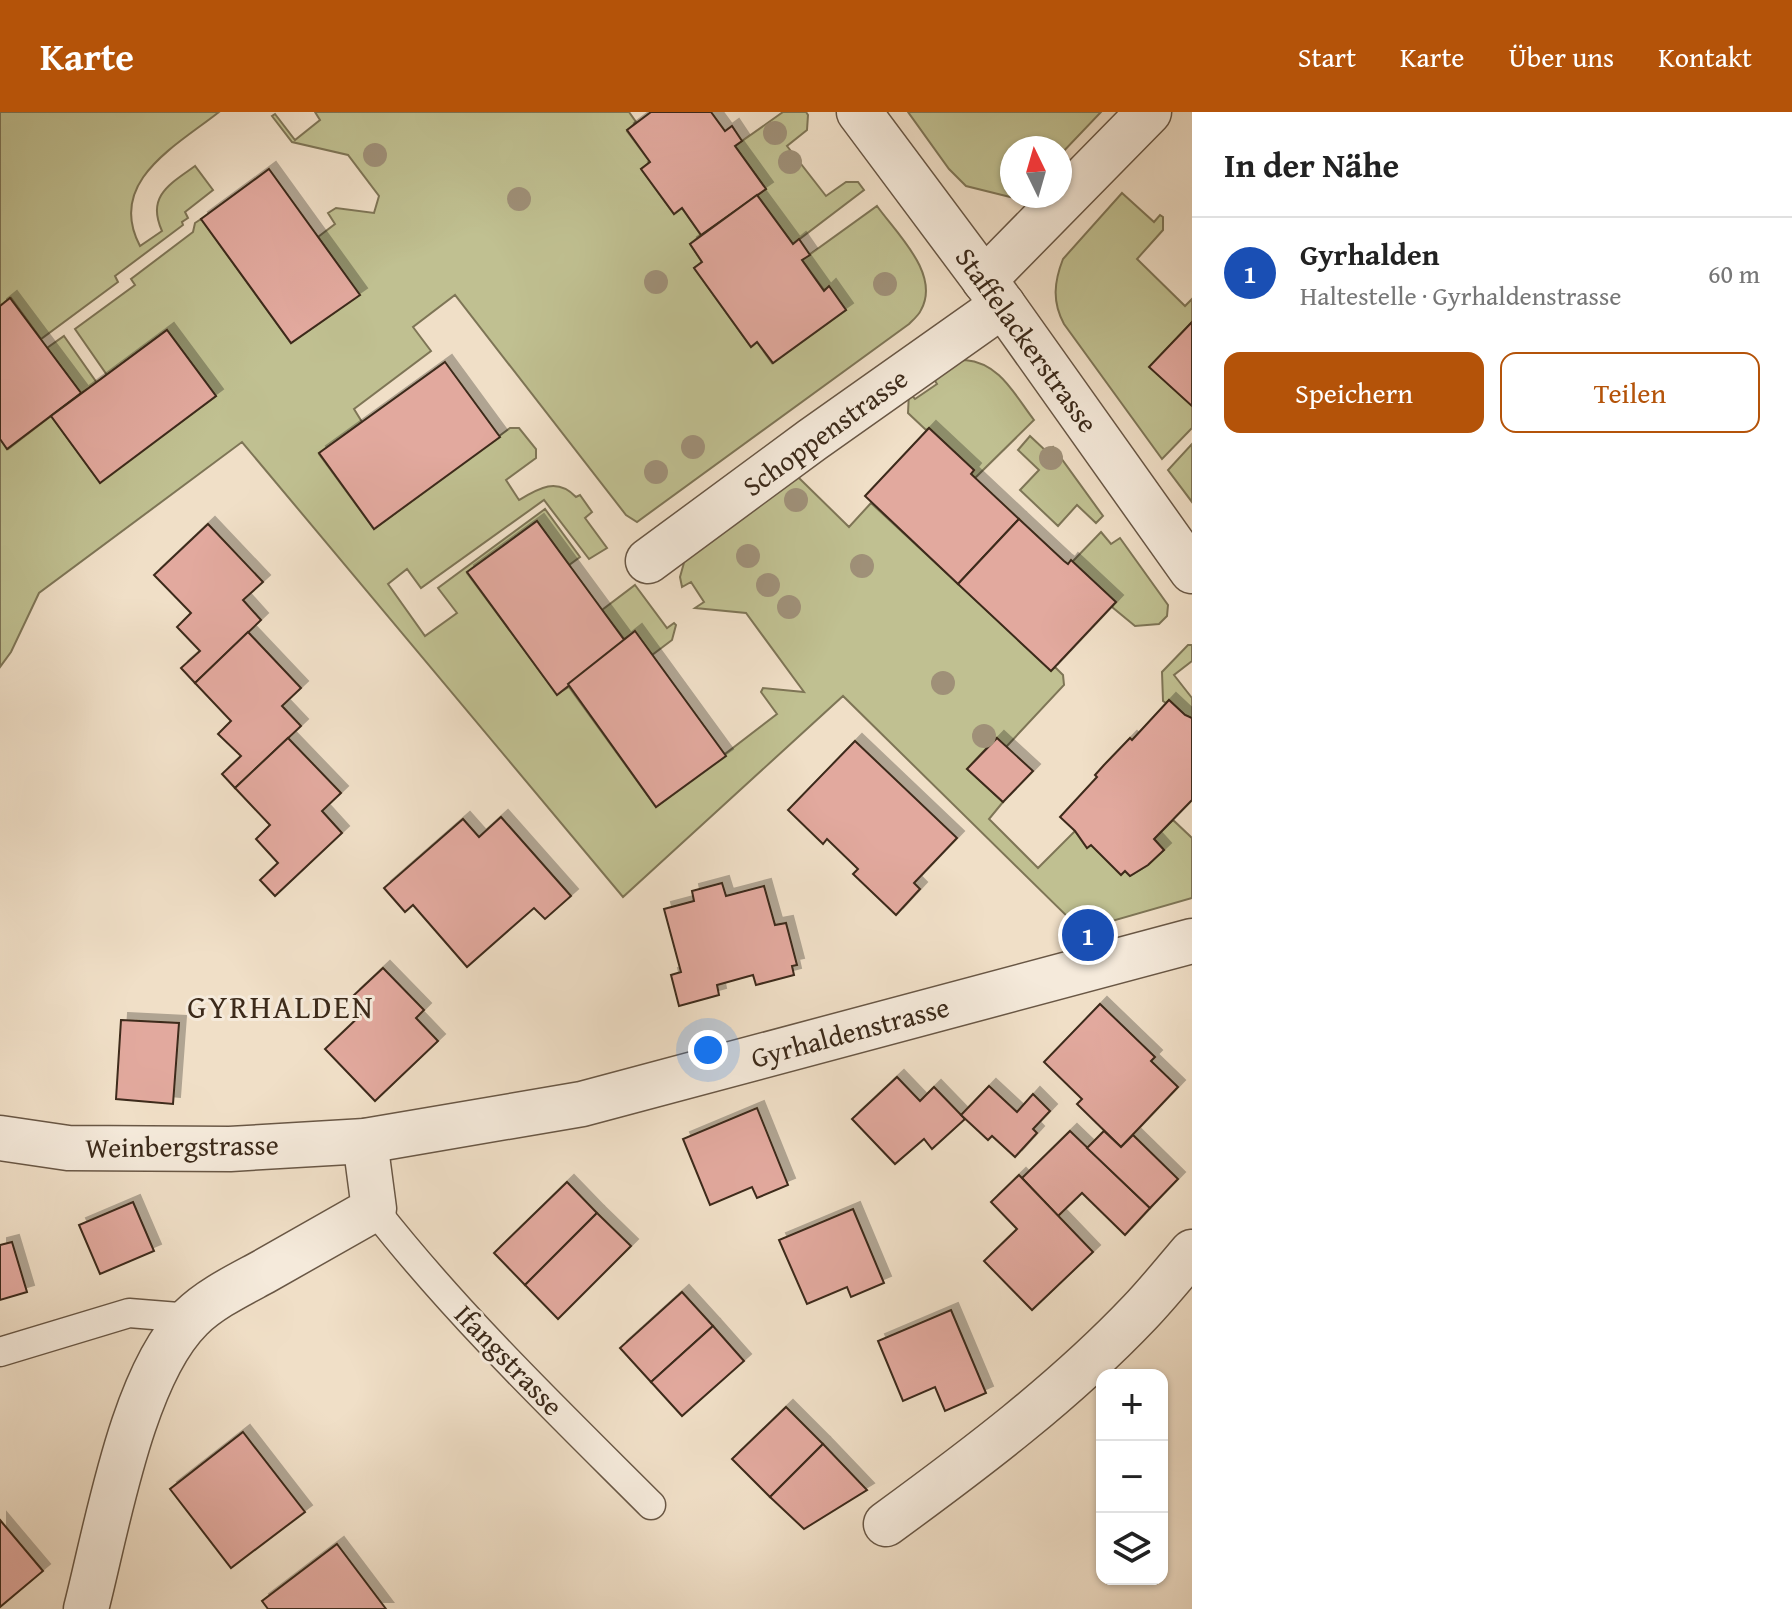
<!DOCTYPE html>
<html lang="de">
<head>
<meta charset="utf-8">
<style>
  :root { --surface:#fff; --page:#f6f6f6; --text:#222; --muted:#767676; --line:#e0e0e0; --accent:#b45309 }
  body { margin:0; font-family:"Gentium Book Plus",serif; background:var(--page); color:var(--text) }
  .controls { position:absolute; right:24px; bottom:24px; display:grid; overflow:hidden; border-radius:16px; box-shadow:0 2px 6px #0004 }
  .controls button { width:72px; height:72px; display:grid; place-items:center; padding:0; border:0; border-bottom:2px solid var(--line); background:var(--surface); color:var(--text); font:40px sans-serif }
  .compass { position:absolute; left:1000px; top:24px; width:72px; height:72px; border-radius:50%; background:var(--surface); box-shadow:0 2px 6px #0004; rotate:355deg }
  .you { position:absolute; left:708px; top:938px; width:28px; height:28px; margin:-20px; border:6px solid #fff; border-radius:50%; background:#1a73e8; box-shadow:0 0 0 12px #1a73e833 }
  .badge { display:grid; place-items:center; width:52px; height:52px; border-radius:50%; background:var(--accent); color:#fff; font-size:26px; font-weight:700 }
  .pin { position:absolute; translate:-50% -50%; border:4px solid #fff; box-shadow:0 2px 8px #0006 }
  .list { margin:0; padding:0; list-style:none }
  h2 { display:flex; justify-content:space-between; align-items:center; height:104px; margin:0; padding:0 32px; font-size:34px }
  h2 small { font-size:26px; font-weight:400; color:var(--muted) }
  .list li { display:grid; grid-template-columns:52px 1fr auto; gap:24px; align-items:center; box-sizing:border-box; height:112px; padding:0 32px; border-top:2px solid var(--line) }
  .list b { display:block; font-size:30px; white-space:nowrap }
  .list p { margin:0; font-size:26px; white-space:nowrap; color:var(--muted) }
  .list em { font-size:26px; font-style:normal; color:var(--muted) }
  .actions { display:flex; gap:16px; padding:24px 32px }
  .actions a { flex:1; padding:18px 0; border:2px solid var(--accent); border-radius:16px; text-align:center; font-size:28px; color:var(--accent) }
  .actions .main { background:var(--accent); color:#fff }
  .icon { flex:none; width:44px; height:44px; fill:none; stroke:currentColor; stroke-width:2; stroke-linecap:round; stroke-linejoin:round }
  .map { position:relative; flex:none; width:1192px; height:1497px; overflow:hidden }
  header { display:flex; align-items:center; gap:48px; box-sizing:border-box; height:112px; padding:0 40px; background:var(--accent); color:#fff }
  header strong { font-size:38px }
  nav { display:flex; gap:44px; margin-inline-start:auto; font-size:28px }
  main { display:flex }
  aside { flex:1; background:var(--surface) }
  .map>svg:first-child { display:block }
  .green { fill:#c0c091; stroke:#7e7556; stroke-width:2 }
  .building { fill:#e2a99e; stroke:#3c2a1a; stroke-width:2; filter:url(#shadow) }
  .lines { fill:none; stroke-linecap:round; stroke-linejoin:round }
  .service-casing { stroke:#695745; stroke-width:31 }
  .minor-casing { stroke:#695745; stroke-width:47 }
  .service { stroke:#f5eadb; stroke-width:28 }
  .minor { stroke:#f5eadb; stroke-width:44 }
  .tree { fill:#9f9078 }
  .labels { text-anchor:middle; stroke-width:6; stroke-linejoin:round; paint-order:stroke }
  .street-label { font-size:28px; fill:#3c2a1a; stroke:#f5eadb }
  .quarter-label { font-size:32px; letter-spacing:2px; fill:#3c2a1a; stroke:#f5eadb }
</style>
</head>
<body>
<header>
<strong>Karte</strong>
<nav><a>Start</a><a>Karte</a><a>Über uns</a><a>Kontakt</a></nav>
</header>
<main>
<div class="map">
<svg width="1192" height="1497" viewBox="0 0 1192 1497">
  <defs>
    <filter id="shadow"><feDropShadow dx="7" dy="-7" stdDeviation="0" flood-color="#0004"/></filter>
  </defs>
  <rect width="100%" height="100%" fill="#f0dfc7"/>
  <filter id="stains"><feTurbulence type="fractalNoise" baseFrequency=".0025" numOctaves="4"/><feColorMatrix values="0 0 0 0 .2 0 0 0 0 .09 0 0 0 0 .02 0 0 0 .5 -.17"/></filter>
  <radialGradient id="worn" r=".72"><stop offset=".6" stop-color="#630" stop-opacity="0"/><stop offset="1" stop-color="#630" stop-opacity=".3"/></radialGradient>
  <g class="green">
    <path d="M 0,0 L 219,0 C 176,34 106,70 140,134 L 162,119 C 146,84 170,72 195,54 L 213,78 L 185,100 L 188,106 L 182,110 L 183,113 L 115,164 L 118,170 L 41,227 L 11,186 L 0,194 Z"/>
    <path d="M 315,0 L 629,0 L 636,10 L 627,19 L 650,50 L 641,57 L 674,102 L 682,96 L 701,123 L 690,132 L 702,150 L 694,156 L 751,235 L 757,230 L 772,251 L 846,198 L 829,175 L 824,178 L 802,148 L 877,94 C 896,121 941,162 921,198 C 919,203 913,208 909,212 L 637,410 L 626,403 L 455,183 L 413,215 L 431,239 L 354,297 L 362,310 L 319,342 L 374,417 L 510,316 L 519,316 L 536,337 L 536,346 L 506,368 L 519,388 C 539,376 557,365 576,385 L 580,383 L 592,400 L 585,406 L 607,436 L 589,447 L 544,388 L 421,476 L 407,457 L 388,472 L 425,524 L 457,501 L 438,476 L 545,397 L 580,445 L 569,453 L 537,409 L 467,461 L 557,582 L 569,575 L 656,695 L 777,602 L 761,580 L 763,576 L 804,580 L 746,501 L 695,496 L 704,490 L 691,470 L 682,475 L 680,465 L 685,447 L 796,363 L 849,415 L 871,391 L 1051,558 L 1055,555 L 1063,563 L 1064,573 L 1006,635 L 996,626 L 967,657 L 1003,690 L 989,707 L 1038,756 L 1075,719 L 1087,736 L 1091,733 L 1121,762 L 1125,759 L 1130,764 L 1148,753 L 1164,738 L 1154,727 L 1173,708 L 1192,726 L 1192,786 L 1081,818 L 843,584 L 623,785 L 242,330 L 39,481 L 11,540 L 0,555 L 0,327 L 8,337 L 51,304 L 100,370 L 216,284 L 167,218 L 107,263 L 75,217 L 135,173 L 131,167 L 193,120 L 195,111 L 201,107 L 291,231 L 359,183 L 318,125 L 335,112 L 328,101 L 336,96 L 374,101 L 379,84 L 348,43 L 292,30 L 272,4 L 275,2 L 295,28 L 320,8 Z"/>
    <polygon points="783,0 806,0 808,3 807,18 787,34 826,84 846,70 858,70 864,78 793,132 757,83 766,77 735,34"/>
    <polygon points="908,0 1101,0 1060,43 1060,36 1012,36 1010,85 966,74 949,57"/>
    <path d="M 1122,81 L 1154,110 L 1160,103 L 1163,105 L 1163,118 L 1137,147 L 1185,194 L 1192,187 L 1192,210 L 1150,255 L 1192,294 L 1192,316 L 1162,347 L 1064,212 C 1052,190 1054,170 1063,147 Z"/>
    <polygon points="64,224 97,271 81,281 47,236"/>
    <path d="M 965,248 C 1000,251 1014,282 1034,308 L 975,366 L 971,362 L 974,358 L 929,316 L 926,318 L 908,301 L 909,280 L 915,287 L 937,272 L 932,264 L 955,249 Z"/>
    <polygon points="1030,324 1047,340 1053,335 1103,404 1096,411 1077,393 1058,414 1020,378 1039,358 1018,338"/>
    <polygon points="1192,332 1192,390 1168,358"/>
    <polygon points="1101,420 1111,432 1120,426 1168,493 1167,504 1159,512 1135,514 1112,495 1115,490 1072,450"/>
    <polygon points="635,473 667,516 674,511 676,513 672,528 652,543 635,520 624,527 602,498"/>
    <polygon points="1188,533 1192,533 1192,549 1174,563 1192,586 1192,606 1185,603 1169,588 1166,591 1163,589 1162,560"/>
  </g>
  <g class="building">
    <polygon points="651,0 711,0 725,19 732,14 742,29 735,34 766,77 701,123 682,96 674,102 641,57 650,50 627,18"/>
    <polygon points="269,57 360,183 291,231 201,107"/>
    <polygon points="757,83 793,132 799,127 810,143 802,148 824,179 829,174 846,198 773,251 757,230 751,235 694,156 702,150 690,132"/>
    <polygon points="10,186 81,281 7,337 0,327 0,194"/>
    <polygon points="1192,210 1192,294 1149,255"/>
    <polygon points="167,218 216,284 100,371 51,304"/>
    <polygon points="445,250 500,325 374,417 319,341"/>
    <polygon points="929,316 974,358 971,362 1019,407 958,472 865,384"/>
    <polygon points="1019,407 1064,449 1068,452 1071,448 1116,490 1051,559 958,472"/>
    <polygon points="537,409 625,529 557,583 467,460"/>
    <polygon points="208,412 263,470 243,488 261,508 195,571 181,556 200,539 177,515 191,501 154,463"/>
    <polygon points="635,519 726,644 656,695 568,572"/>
    <polygon points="248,520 301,576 282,594 301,614 235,676 222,662 241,644 218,622 231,609 195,571"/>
    <polygon points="1169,588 1185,603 1192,606 1192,688 1154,727 1164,738 1148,753 1130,764 1125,759 1121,763 1091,733 1087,736 1075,719 1060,705 1097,665 1095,663 1104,653 1130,626 1132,628"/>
    <polygon points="288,626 341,681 322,699 342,721 275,784 260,768 278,751 256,727 270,713 235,676"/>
    <polygon points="997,626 1033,659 1003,690 967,657"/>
    <polygon points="855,629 957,726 914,771 920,777 896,803 853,762 858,757 827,727 823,732 788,698"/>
    <polygon points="501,705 571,784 545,807 534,796 467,855 413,793 405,800 384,776 463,707 479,725"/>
    <polygon points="722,771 726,784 764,774 775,813 786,811 797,853 792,854 794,863 756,873 753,863 717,873 719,883 679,894 671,863 681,860 664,797 694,789 692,779"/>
    <polygon points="383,856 424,898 416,906 438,929 375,989 325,937 366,898 353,884"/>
    <polygon points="1100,892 1155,945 1151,949 1178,975 1121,1035 1077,992 1082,987 1044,950"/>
    <polygon points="121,908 179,911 173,992 116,987"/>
    <polygon points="897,965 920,989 934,975 965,1007 932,1037 924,1027 895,1052 852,1007"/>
    <polygon points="989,974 1017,1000 1033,982 1050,999 1033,1017 1037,1021 1015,1045 992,1024 988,1028 961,1003"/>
    <polygon points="757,996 788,1073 757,1086 752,1075 710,1093 683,1027"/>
    <polygon points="1070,1019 1150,1096 1125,1123 1082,1081 1058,1104 1022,1066"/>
    <polygon points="1104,1019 1121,1035 1133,1023 1178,1067 1150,1096 1087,1036"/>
    <polygon points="1019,1063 1093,1140 1032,1198 984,1149 1017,1117 991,1090"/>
    <polygon points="567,1070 597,1101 525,1173 494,1141"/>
    <polygon points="133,1090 154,1139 100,1162 79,1113"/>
    <polygon points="853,1097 884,1171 851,1185 847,1175 807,1192 779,1128"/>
    <polygon points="597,1101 631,1134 558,1207 525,1173"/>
    <polygon points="12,1130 27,1180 0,1188 0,1133"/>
    <polygon points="682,1180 713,1214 651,1270 620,1236"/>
    <polygon points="951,1198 986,1281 945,1299 935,1275 903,1289 878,1229"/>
    <polygon points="713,1214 744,1249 682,1304 651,1270"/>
    <polygon points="786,1295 823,1332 770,1385 732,1347"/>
    <polygon points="243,1320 305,1400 231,1456 170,1377"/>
    <polygon points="823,1332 867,1378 804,1417 770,1385"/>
    <polygon points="0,1408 43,1459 0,1495"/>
    <polygon points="337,1432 386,1497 268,1497 262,1489"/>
  </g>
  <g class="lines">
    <defs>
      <g id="service">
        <path d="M 374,1097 C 458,1204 555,1297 651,1393"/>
        <polyline points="0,1240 129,1201 191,1206"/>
      </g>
      <g id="minor">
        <polyline points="859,0 1003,193 1192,459"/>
        <polyline points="984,168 1149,0"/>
        <polyline points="648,449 812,328 1003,193"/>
        <polyline points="0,1026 68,1036 230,1037 365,1029 582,992 1192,829"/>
        <path d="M 886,1412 C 975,1347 1064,1280 1140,1200 C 1158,1181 1175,1160 1192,1140"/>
        <path d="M 86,1497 C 107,1416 132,1264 191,1206 C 210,1187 239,1173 263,1160 C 300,1139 337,1118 374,1097 L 365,1029"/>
      </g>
    </defs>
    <use href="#service" class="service-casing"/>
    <use href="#minor" class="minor-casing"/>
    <use href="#service" class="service"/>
    <use href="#minor" class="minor"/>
  </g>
  <g class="tree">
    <circle cx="775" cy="21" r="12"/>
    <circle cx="375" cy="43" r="12"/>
    <circle cx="790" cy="50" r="12"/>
    <circle cx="519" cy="87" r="12"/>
    <circle cx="656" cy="170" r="12"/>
    <circle cx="885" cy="172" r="12"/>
    <circle cx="693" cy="335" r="12"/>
    <circle cx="1051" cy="346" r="12"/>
    <circle cx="656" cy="360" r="12"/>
    <circle cx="796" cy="388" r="12"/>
    <circle cx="748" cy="444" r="12"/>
    <circle cx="862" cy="454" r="12"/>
    <circle cx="768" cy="473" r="12"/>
    <circle cx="789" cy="495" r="12"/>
    <circle cx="943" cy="571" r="12"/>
    <circle cx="984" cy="624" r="12"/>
  </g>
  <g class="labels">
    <g class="street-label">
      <text transform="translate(1027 228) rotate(54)" y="10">Staffelackerstrasse</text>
      <text transform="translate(825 320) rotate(-36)" y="10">Schoppenstrasse</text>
      <text transform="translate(850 920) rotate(-15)" y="10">Gyrhaldenstrasse</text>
      <text transform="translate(182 1034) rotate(-1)" y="10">Weinbergstrasse</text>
      <text transform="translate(509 1248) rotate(46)" y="10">Ifangstrasse</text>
    </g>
    <g class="quarter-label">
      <text x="281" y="906">GYRHALDEN</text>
    </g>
  </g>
  <rect width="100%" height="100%" filter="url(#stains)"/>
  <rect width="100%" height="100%" fill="url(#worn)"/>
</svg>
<div class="controls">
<button>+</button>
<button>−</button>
<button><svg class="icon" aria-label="layers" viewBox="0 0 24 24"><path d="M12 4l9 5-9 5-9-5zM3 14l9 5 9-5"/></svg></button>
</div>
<svg class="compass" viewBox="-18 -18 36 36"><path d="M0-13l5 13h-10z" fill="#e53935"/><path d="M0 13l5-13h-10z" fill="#767676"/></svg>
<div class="you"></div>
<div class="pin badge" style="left:1088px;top:823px;background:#1a4fb4">1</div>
</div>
<aside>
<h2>In der Nähe<small></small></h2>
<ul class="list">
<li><span class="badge" style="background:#1a4fb4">1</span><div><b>Gyrhalden</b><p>Haltestelle · Gyrhaldenstrasse</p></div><em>60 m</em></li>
</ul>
<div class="actions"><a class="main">Speichern</a><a>Teilen</a></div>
</aside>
</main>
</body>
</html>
